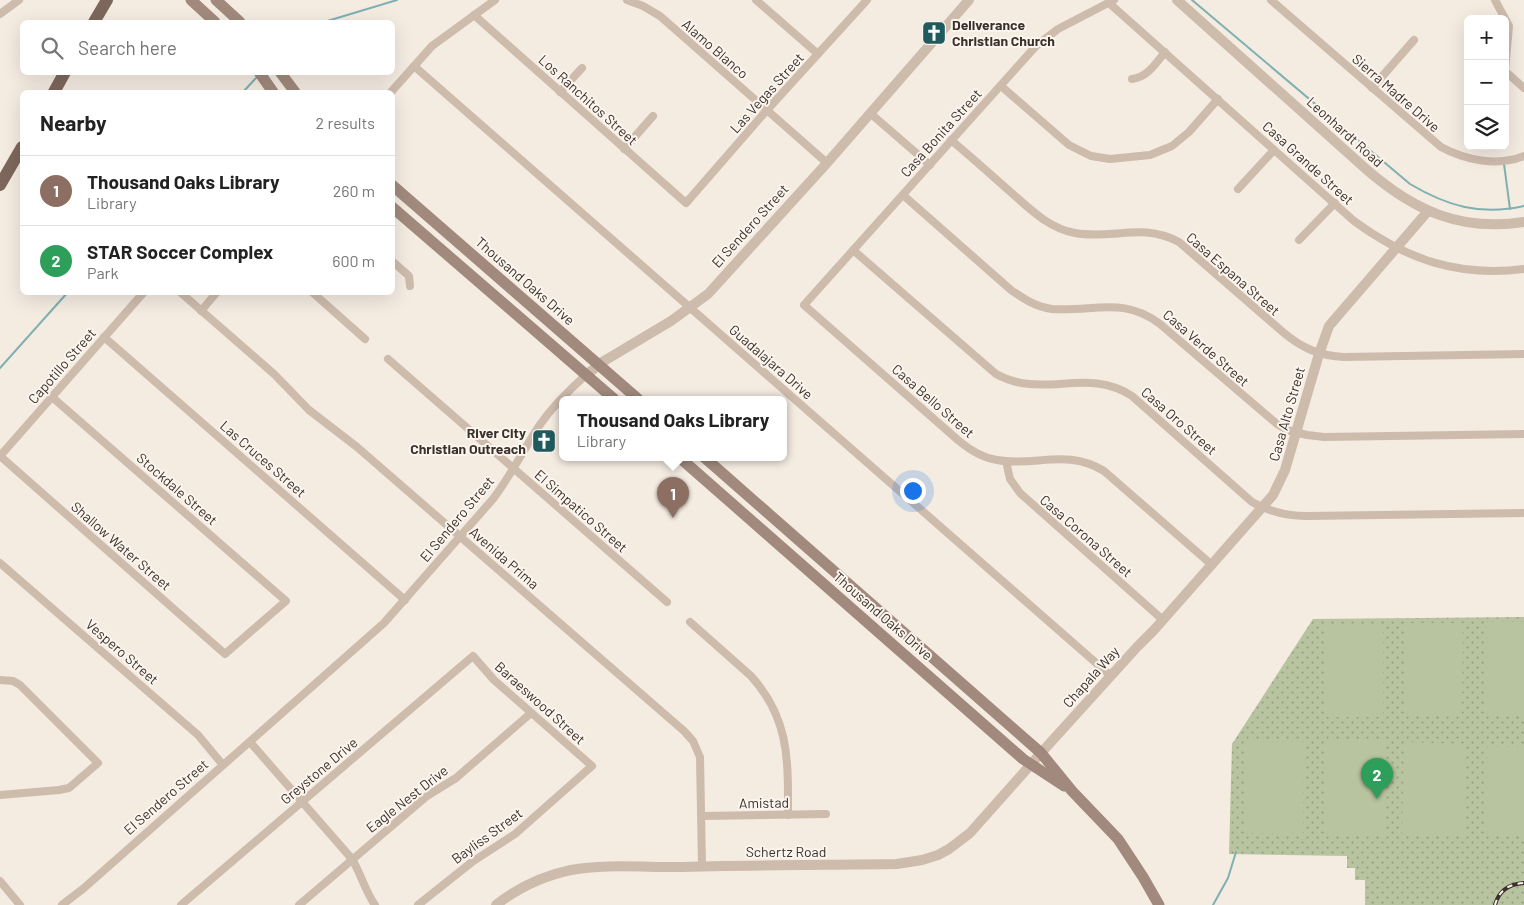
<!DOCTYPE html>
<html lang="en">
<head>
<meta charset="utf-8">
<style>
  :root { --surface:#fff; --page:#f6f6f6; --text:#222; --muted:#767676; --line:#e0e0e0; --accent:#d93025 }
  body { margin:0; font-family:Barlow,sans-serif; background:var(--page); color:var(--text) }
  .controls { position:absolute; right:15px; top:15px; display:grid; overflow:hidden; border-radius:8px; box-shadow:0 5px 20px #0002 }
  .controls button { width:45px; height:45px; display:grid; place-items:center; padding:0; border:0; border-bottom:1px solid var(--line); background:var(--surface); color:var(--text); font:25px sans-serif }
  .you { position:absolute; left:912px; top:490px; width:18px; height:18px; margin:-12px; border:4px solid #fff; border-radius:50%; background:#1a73e8; box-shadow:0 0 0 8px #1a73e833 }
  .badge { display:grid; place-items:center; width:32px; height:32px; border-radius:50%; background:var(--accent); color:#fff; font-size:16px; font-weight:700 }
  .pin { position:absolute; translate:-50% -41px; filter:drop-shadow(0 1px 2px #0008) }
  .pin::after { content:''; position:absolute; top:26px; width:18px; height:15px; background:inherit; clip-path:polygon(0 0,100% 0,50% 100%) }
  .popup { position:absolute; left:559px; top:396px; width:228px; height:65px; box-sizing:border-box; display:grid; place-content:center; border-radius:8px; background:var(--surface); filter:drop-shadow(0 1px 4px #0005); font-size:16px; white-space:nowrap; color:var(--muted) }
  .popup b { font-size:19px; color:var(--text) }
  .popup::after { content:''; position:absolute; left:50%; top:100%; margin-left:-10px; border:10px solid transparent; border-top-color:var(--surface) }
  .list { margin:0; padding:0; list-style:none }
  h2 { display:flex; justify-content:space-between; align-items:center; height:65px; margin:0; padding:0 20px; font-size:21px }
  h2 small { font-size:16px; font-weight:400; color:var(--muted) }
  .list li { display:grid; grid-template-columns:32px 1fr auto; gap:15px; align-items:center; box-sizing:border-box; height:70px; padding:0 20px; border-top:1px solid var(--line) }
  .list b { display:block; font-size:19px; white-space:nowrap }
  .list p { margin:0; font-size:16px; white-space:nowrap; color:var(--muted) }
  .list em { font-size:16px; font-style:normal; color:var(--muted) }
  .icon { flex:none; width:28px; height:28px; fill:none; stroke:currentColor; stroke-width:2; stroke-linecap:round; stroke-linejoin:round }
  .map { position:relative; flex:none; width:1524px; height:905px; overflow:hidden }
  .search { position:absolute; background:var(--surface); box-shadow:0 5px 20px #0002; left:20px; top:20px; width:375px; height:55px; display:flex; align-items:center; gap:12px; box-sizing:border-box; padding:0 18px; border-radius:8px; color:var(--muted); font-size:19px }
  .panel { position:absolute; background:var(--surface); box-shadow:0 5px 20px #0002; left:20px; top:90px; width:375px; height:205px; border-radius:8px }
  .map>svg:first-child { display:block }
  .park { fill:url(#park-dots) }
  .pitch { fill:#b8c4a0 }
  .lines { fill:none; stroke-linecap:round; stroke-linejoin:round }
  .stream { stroke:#7fb0b2; stroke-width:2 }
  .minor { stroke:#cdbbac; stroke-width:8 }
  .tertiary { stroke:#cdbbac; stroke-width:10 }
  .secondary { stroke:#a18a7d; stroke-width:11 }
  .primary { stroke:#7d675c; stroke-width:12 }
  .rail-casing { stroke:#3b302b; stroke-width:4 }
  .rail { stroke:#fbf5ee; stroke-width:2; stroke-dasharray:5.5; stroke-linecap:butt }
  .labels { text-anchor:middle; stroke-width:4; stroke-linejoin:round; paint-order:stroke }
  .poi-label { font-size:14px; font-weight:bold; fill:#3b302b; stroke:#fbf5ee; text-anchor:start }
  .street-label { font-size:14px; fill:#3b302b; stroke:#fbf5ee }
</style>
</head>
<body>
<div class="map">
<svg width="1524" height="905" viewBox="0 0 1524 905">
  <defs>
    <pattern id="park-dots" width="8" height="8" patternUnits="userSpaceOnUse" patternTransform="scale(1.25)"><rect width="8" height="8" fill="#b8c4a0"/><path d="M2 2h.1M6 6h.1" fill="none" stroke="#97a083" stroke-width="1.8" stroke-linecap="round"/></pattern>
  </defs>
  <rect width="100%" height="100%" fill="#f4ebe1"/>
  <polygon class="park" points="1524,617 1524,905 1365,905 1365,880 1355,880 1355,868 1347,868 1347,856 1229,854 1232,744 1313,619"/>
  <g class="pitch">
    <polygon points="1487,622 1524,622 1524,715 1486,715"/>
    <polygon points="1405,623 1463,623 1462,716 1404,716"/>
    <rect x="1325" y="624" width="58" height="93"/>
    <polygon points="1245,741 1304,742 1303,834 1244,833"/>
    <polygon points="1324,741 1384,741 1384,836 1325,836"/>
    <polygon points="1404,742 1466,744 1464,836 1402,835"/>
    <polygon points="1487,747 1524,747 1524,836 1486,836"/>
  </g>
  <g class="lines">
    <g class="stream">
      <path d="M 1192,0 L 1410,184 C 1447,206 1481,216 1524,206"/>
      <polyline points="324,22 397,0"/>
      <polyline points="243,92 256,78"/>
      <polyline points="1504,164 1510,209"/>
      <polyline points="0,368 68,292"/>
      <polyline points="1213,905 1228,878 1236,852"/>
    </g>
    <g class="minor">
      <polyline points="627,0 643,6 660,16 827,163"/>
      <polyline points="756,0 818,54"/>
      <path d="M 1114,0 L 1058,29 L 1036,46 L 804,305 L 959,441 C 970,450 982,458 997,460 C 1035,467 1067,448 1104,471 L 1212,565"/>
      <path d="M 1271,0 L 1441,147 C 1465,160 1498,167 1524,156"/>
      <polyline points="1495,0 1509,26 1505,71"/>
      <path d="M 1109,3 L 1354,221 C 1407,260 1458,277 1524,269"/>
      <polyline points="0,14 19,0"/>
      <polyline points="474,15 686,203 767,110 867,0"/>
      <polyline points="414,66 1111,676"/>
      <polyline points="1505,71 1524,88"/>
      <path d="M 1132,79 C 1147,78 1156,63 1165,52"/>
      <polyline points="1001,86 1069,145 1091,156 1110,159 1150,155 1172,146 1189,132 1218,99"/>
      <polyline points="1372,88 1414,40"/>
      <polyline points="391,92 432,46 495,0"/>
      <polyline points="560,92 582,68"/>
      <polyline points="870,113 930,165"/>
      <path d="M 951,140 C 970,156 988,172 1006,188 C 1027,206 1047,228 1075,233 C 1113,240 1141,222 1179,242 L 1284,333 C 1302,348 1320,356 1344,357 L 1524,354"/>
      <polyline points="624,149 653,116"/>
      <polyline points="1238,189 1274,150"/>
      <path d="M 903,195 L 1011,290 C 1024,299 1036,307 1052,309 C 1094,312 1123,296 1160,324 L 1277,424 L 1287,430 L 1307,435 L 1324,437 L 1524,434"/>
      <polyline points="1299,240 1335,203"/>
      <path d="M 853,250 L 996,374 C 1043,400 1087,366 1132,396 L 1252,502 C 1270,512 1286,516 1306,516 L 1524,513"/>
      <polyline points="392,261 409,276 410,286"/>
      <polyline points="180,292 274,374 309,410 357,447 684,731 693,741 700,757 702,866"/>
      <polyline points="312,292 365,339"/>
      <polyline points="201,311 217,292"/>
      <polyline points="104,337 405,600"/>
      <polyline points="388,359 667,602"/>
      <polyline points="0,456 225,654 286,601 52,397"/>
      <polyline points="0,456 144,292"/>
      <polyline points="1006,461 1010,479 1020,493 1163,620"/>
      <polyline points="0,563 198,735 223,765"/>
      <path d="M 690,622 L 751,676 C 790,719 788,761 788,815"/>
      <polyline points="0,680 13,681 20,685 98,763 69,788 59,790 0,795"/>
      <path d="M 250,742 L 352,859 C 361,874 365,891 375,905"/>
      <polyline points="702,816 826,814"/>
      <polyline points="0,881 20,905"/>
      <path d="M 62,905 L 84,888 L 384,623 L 493,499 C 511,475 523,451 539,426 C 552,407 569,390 586,375"/>
      <polyline points="181,905 473,656 494,680 592,766 515,834 472,862 418,905"/>
      <polyline points="299,905 427,796 456,778 531,713"/>
    </g>
    <g class="tertiary">
      <path d="M 1177,0 L 1366,169 C 1413,210 1460,232 1524,222"/>
      <polyline points="586,375 604,361 671,321 708,294 827,163 969,0"/>
      <path d="M 496,905 C 519,887 542,876 571,870 C 601,864 642,867 673,867 C 748,865 823,865 897,864 L 922,860 L 938,855 L 949,849 L 970,833 L 1041,753 L 1137,647 L 1154,630 L 1273,495 L 1285,470 L 1319,354 L 1329,326 L 1428,211"/>
    </g>
    <g class="secondary">
      <polyline points="191,0 215,22"/>
      <polyline points="216,0 240,22"/>
      <polyline points="259,72 273,92"/>
      <polyline points="280,72 295,92"/>
      <polyline points="392,185 638,399"/>
      <polyline points="392,207 614,399"/>
      <polyline points="679,457 1023,759 1064,786"/>
      <polyline points="704,457 1041,753 1072,791 1118,839 1143,877 1159,905"/>
    </g>
    <g class="primary">
      <polyline points="94,22 107,0"/>
      <polyline points="54,92 65,72"/>
      <polyline points="0,185 22,147"/>
    </g>
    <defs>
      <path id="rail" d="M 1495,905 C 1499,890 1509,884 1524,883"/>
    </defs>
    <use href="#rail" class="rail-casing"/>
    <use href="#rail" class="rail"/>
  </g>
  <defs>
    <symbol id="church-square" viewBox="-11 -11 22 22"><rect x="-9" y="-9" width="18" height="18" rx="4" fill="#1f5a5e" stroke="#fbf5ee"/><path d="M-1.2-6h2.4v3.5h3.3v2.4h-3.3V6h-2.4V-.1h-3.3v-2.4h3.3Z" fill="#fff"/></symbol>
  </defs>
  <g fill-rule="evenodd">
    <use href="#church-square" x="920" y="19" width="28" height="28"/>
    <use href="#church-square" x="530" y="427" width="28" height="28"/>
  </g>
  <g class="labels">
    <g class="poi-label">
      <text x="952" y="30">Deliverance<tspan x="952" dy="16">Christian Church</tspan></text>
      <text x="526" y="438" text-anchor="end">River City<tspan x="526" dy="16">Christian Outreach</tspan></text>
    </g>
    <g class="street-label">
      <text transform="translate(715 49) rotate(41)" y="5">Alamo Blanco</text>
      <text transform="translate(767 93) rotate(-48)" y="5">Las Vegas Street</text>
      <text transform="translate(1396 93) rotate(41)" y="5">Sierra Madre Drive</text>
      <text transform="translate(588 100) rotate(42)" y="5">Los Ranchitos Street</text>
      <text transform="translate(1345 132) rotate(42)" y="5">Leonhardt Road</text>
      <text transform="translate(941 133) rotate(-48)" y="5">Casa Bonita Street</text>
      <text transform="translate(1308 163) rotate(42)" y="5">Casa Grande Street</text>
      <text transform="translate(750 226) rotate(-48)" y="5">El Sendero Street</text>
      <text transform="translate(1233 274) rotate(41)" y="5">Casa Espana Street</text>
      <text transform="translate(525 281) rotate(41)" y="5">Thousand Oaks Drive</text>
      <text transform="translate(1206 348) rotate(41)" y="5">Casa Verde Street</text>
      <text transform="translate(771 362) rotate(41)" y="5">Guadalajara Drive</text>
      <text transform="translate(62 366) rotate(-49)" y="5">Capotillo Street</text>
      <text transform="translate(933 401) rotate(41)" y="5">Casa Bello Street</text>
      <text transform="translate(1287 414) rotate(-74)" y="5">Casa Alto Street</text>
      <text transform="translate(1179 421) rotate(41)" y="5">Casa Oro Street</text>
      <text transform="translate(263 459) rotate(41)" y="5">Las Cruces Street</text>
      <text transform="translate(177 489) rotate(41)" y="5">Stockdale Street</text>
      <text transform="translate(581 511) rotate(41)" y="5">El Simpatico Street</text>
      <text transform="translate(457 519) rotate(-50)" y="5">El Sendero Street</text>
      <text transform="translate(1086 536) rotate(41)" y="5">Casa Corona Street</text>
      <text transform="translate(121 546) rotate(41)" y="5">Shallow Water Street</text>
      <text transform="translate(504 558) rotate(41)" y="5">Avenida Prima</text>
      <text transform="translate(883 616) rotate(41)" y="5">Thousand Oaks Drive</text>
      <text transform="translate(122 652) rotate(41)" y="5">Vespero Street</text>
      <text transform="translate(1091 677) rotate(-48)" y="5">Chapala Way</text>
      <text transform="translate(540 703) rotate(42)" y="5">Baraeswood Street</text>
      <text transform="translate(319 771) rotate(-40)" y="5">Greystone Drive</text>
      <text transform="translate(166 797) rotate(-41)" y="5">El Sendero Street</text>
      <text transform="translate(407 799) rotate(-38)" y="5">Eagle Nest Drive</text>
      <text transform="translate(764 803) rotate(-1)" y="5">Amistad</text>
      <text transform="translate(487 836) rotate(-36)" y="5">Bayliss Street</text>
      <text x="786" y="857">Schertz Road</text>
    </g>
  </g>
</svg>
<div class="controls">
<button>+</button>
<button>−</button>
<button><svg class="icon" aria-label="layers" viewBox="0 0 24 24"><path d="M12 4l9 5-9 5-9-5zM3 14l9 5 9-5"/></svg></button>
</div>
<div class="you"></div>
<div class="pin badge" style="left:673px;top:518px;background:#8d6e63">1</div>
<div class="popup"><b>Thousand Oaks Library</b>Library</div>
<div class="pin badge" style="left:1377px;top:799px;background:#2e9e5b">2</div>
<div class="search"><svg class="icon" aria-label="search" viewBox="0 0 24 24"><circle cx="10" cy="10" r="6"/><path d="M15 15l6 6"/></svg>Search here</div>
<section class="panel">
<h2>Nearby<small>2 results</small></h2>
<ul class="list">
<li><span class="badge" style="background:#8d6e63">1</span><div><b>Thousand Oaks Library</b><p>Library</p></div><em>260 m</em></li>
<li><span class="badge" style="background:#2e9e5b">2</span><div><b>STAR Soccer Complex</b><p>Park</p></div><em>600 m</em></li>
</ul>
</section>
</div>
</body>
</html>
